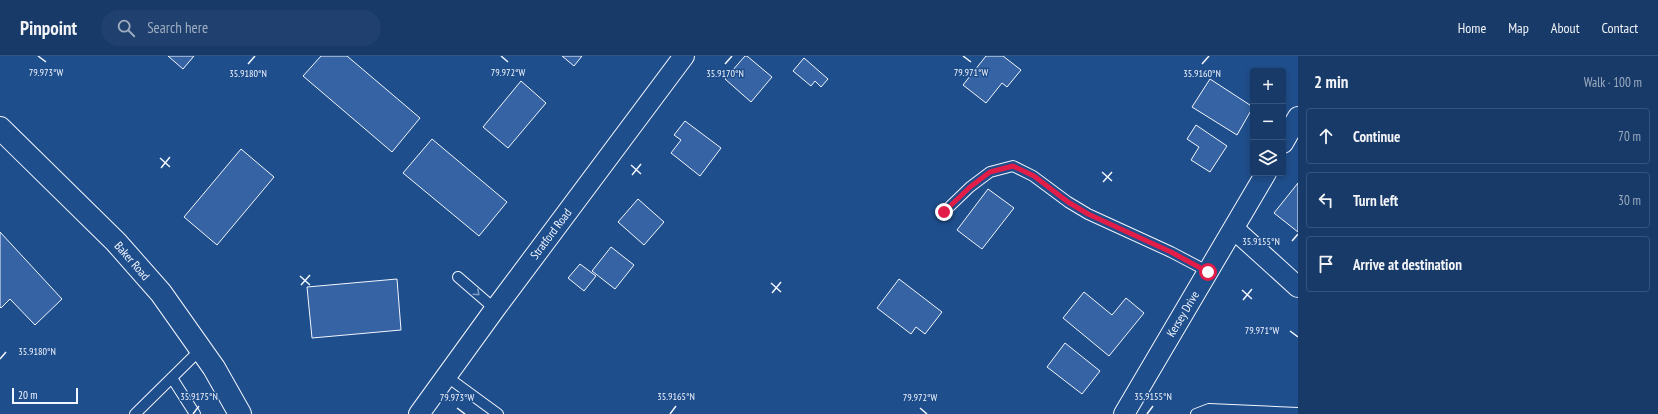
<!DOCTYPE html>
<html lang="en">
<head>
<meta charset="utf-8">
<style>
  :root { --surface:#173a69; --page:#20416f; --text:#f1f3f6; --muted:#9eadc0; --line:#36547d }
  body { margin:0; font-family:"PT Sans Narrow",sans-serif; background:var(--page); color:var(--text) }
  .controls { position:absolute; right:12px; top:12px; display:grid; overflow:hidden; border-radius:4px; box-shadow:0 2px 6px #0003 }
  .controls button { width:36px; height:36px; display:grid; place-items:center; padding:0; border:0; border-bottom:1px solid var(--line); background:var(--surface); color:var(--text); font:20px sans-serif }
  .scale { position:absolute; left:12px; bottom:10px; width:66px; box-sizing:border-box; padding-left:4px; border:2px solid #f2f6ff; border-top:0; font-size:11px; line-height:14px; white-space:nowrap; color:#f2f6ff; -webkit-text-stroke:3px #1f4e8c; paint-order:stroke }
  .stop { position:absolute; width:12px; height:12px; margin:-9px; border:3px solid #e11d48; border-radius:50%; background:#fff }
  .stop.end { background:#e11d48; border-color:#fff; box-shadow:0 1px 4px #0008 }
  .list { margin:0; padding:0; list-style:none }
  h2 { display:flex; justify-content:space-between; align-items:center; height:52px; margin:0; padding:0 16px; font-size:17px }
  h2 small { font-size:13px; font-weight:400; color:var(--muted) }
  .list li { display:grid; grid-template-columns:26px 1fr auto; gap:12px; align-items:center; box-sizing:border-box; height:56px; margin:0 8px 8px; padding:0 8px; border:1px solid var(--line); border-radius:4px }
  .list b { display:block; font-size:15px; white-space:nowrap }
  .list em { font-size:13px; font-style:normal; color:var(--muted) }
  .icon { flex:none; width:22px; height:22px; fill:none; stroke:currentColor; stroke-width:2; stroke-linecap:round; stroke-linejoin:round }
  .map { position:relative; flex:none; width:1298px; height:358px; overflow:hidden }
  header { display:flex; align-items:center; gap:24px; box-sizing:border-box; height:56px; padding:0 20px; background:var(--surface); border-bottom:1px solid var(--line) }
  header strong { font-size:19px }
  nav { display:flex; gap:22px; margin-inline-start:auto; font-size:14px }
  .search { width:280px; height:36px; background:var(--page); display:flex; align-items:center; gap:10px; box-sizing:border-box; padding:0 14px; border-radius:22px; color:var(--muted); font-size:15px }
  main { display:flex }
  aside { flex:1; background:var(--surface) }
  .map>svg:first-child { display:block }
  .building { fill:#3563a3; stroke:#f2f6ff }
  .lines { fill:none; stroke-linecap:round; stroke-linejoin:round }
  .service-casing { stroke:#f2f6ff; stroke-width:12 }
  .minor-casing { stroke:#f2f6ff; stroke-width:22 }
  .tertiary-casing { stroke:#f2f6ff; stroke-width:24 }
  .service { stroke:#1f4e8c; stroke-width:10 }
  .minor { stroke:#1f4e8c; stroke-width:20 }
  .tertiary { stroke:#1f4e8c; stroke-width:22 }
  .oneway { stroke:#7e9ac0 }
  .route { stroke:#e11d48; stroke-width:5 }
  .ticks { fill:none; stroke:#f2f6ff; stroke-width:1.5 }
  .labels { text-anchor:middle; stroke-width:3; stroke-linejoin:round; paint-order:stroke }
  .street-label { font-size:12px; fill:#f2f6ff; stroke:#1f4e8c }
  .ticks-label { font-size:10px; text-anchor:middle; fill:#f2f6ff; stroke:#1f4e8c; stroke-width:3; stroke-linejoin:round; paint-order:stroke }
</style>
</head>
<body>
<header>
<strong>Pinpoint</strong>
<div class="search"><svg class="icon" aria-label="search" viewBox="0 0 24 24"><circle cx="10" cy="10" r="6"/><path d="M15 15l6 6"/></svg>Search here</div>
<nav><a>Home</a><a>Map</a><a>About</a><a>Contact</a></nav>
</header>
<main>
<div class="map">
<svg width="1298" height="358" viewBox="0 0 1298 358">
  <rect width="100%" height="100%" fill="#1f4e8c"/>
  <g class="building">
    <polygon points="168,0 194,0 183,13"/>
    <polygon points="321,0 347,0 420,62 392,96 303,20"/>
    <polygon points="562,0 582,0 574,10"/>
    <polygon points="745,0 747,0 772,21 751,46 725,23"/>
    <polygon points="986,0 1003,0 1021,14 1007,31 1002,27 986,47 963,29"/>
    <polygon points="804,2 828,23 821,31 815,25 811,30 793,15"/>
    <polygon points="1210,23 1253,51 1237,79 1192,51"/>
    <polygon points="521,25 546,47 508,92 483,71"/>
    <polygon points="685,65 721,92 700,120 671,97 681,84 674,79"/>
    <polygon points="1196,69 1227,90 1210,116 1191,104 1199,91 1187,83"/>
    <polygon points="432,83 507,146 479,180 403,117"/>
    <polygon points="241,93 274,121 217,189 184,161"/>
    <polygon points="1298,127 1298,176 1274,157"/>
    <polygon points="988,133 1014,152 982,193 957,174"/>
    <polygon points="638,143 664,166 644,189 618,166"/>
    <polygon points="0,176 62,243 35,269 10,243 1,252 0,251"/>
    <polygon points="611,191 634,209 615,233 592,215"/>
    <polygon points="580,208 596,220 584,235 568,222"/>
    <polygon points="397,223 401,274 312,282 307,231"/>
    <polygon points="899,223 942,256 925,278 916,271 911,278 877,252"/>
    <polygon points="1084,236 1112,259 1126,242 1144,257 1109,300 1063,262"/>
    <polygon points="1065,287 1100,315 1082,338 1047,311"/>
  </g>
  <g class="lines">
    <defs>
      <g id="service">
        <polyline points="944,156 970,131 990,116 1013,110 1033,120 1068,146 1088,158 1171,196 1209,216"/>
        <polyline points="458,221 495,253"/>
        <polyline points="446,320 498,358"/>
        <polyline points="172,322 195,358"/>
        <polyline points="135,358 201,293"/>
        <polyline points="1196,358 1209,353 1298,357"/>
      </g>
      <g id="minor">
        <polyline points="1283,87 1298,61"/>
        <polyline points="1234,173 1298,231"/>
        <polyline points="419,358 495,253 684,0"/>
        <polyline points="1124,358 1266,117"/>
      </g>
      <polyline id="tertiary" points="0,72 116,186 161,237 214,312 240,358"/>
    </defs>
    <use href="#service" class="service-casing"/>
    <use href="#minor" class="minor-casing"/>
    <use href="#tertiary" class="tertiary-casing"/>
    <use href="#service" class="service"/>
    <use href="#minor" class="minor"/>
    <use href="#tertiary" class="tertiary"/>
  </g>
  <defs><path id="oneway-chevron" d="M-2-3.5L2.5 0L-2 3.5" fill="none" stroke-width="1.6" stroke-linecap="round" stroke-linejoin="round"/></defs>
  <use class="oneway" href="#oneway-chevron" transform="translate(477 237) rotate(42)"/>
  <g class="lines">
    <polyline class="route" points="944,156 970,131 990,116 1013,110 1034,120 1068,146 1088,158 1171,196 1208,216"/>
  </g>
  <path class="ticks" d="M 38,0 L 46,6M 501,0 L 508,6M 963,0 L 971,6M 248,8 L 255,0M 725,8 L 732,0M 1202,8 L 1209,0M 160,102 L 170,111M 631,109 L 641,118M 161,112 L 170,101M 1102,116 L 1112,125M 632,119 L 641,108M 1103,126 L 1112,116M 1292,185 L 1298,178M 300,220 L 310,229M 771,227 L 781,236M 301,229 L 310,219M 1242,234 L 1252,243M 772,237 L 781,226M 1243,244 L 1252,233M 1290,275 L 1298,281M 0,303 L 6,296M 457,352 L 465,358M 920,352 L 927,358M 193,358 L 199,350M 670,358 L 676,350M 1147,358 L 1153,350"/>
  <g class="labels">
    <g class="street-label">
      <text transform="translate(551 178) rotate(-53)" y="4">Stratford Road</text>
      <text transform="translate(132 205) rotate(49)" y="4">Baker Road</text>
      <text transform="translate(1183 258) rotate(-59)" y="4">Kersey Drive</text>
    </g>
  </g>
  <g class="ticks-label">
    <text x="46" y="20">79.973°W</text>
    <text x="508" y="20">79.972°W</text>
    <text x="971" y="20">79.971°W</text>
    <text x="248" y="21">35.9180°N</text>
    <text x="725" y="21">35.9170°N</text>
    <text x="1202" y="21">35.9160°N</text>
    <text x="1261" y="189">35.9155°N</text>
    <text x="1262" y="278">79.971°W</text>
    <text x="37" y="299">35.9180°N</text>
    <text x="199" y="344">35.9175°N</text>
    <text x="676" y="344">35.9165°N</text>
    <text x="1153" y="344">35.9155°N</text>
    <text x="457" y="345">79.973°W</text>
    <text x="920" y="345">79.972°W</text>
  </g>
</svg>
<div class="controls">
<button>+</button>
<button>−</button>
<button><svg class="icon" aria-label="layers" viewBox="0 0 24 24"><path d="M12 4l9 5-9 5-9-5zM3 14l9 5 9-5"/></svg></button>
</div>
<div class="scale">20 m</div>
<div class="stop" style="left:1208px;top:216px"></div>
<div class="stop end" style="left:944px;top:156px"></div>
</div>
<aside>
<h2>2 min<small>Walk · 100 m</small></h2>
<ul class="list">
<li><svg class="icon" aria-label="ahead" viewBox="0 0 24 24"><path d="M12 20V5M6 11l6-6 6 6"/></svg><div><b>Continue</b></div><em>70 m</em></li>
<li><svg class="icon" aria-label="left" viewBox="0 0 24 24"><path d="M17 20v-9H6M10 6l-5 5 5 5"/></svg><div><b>Turn left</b></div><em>30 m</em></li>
<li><svg class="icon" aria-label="arrive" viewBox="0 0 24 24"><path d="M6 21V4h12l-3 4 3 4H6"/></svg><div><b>Arrive at destination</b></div></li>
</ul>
</aside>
</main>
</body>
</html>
